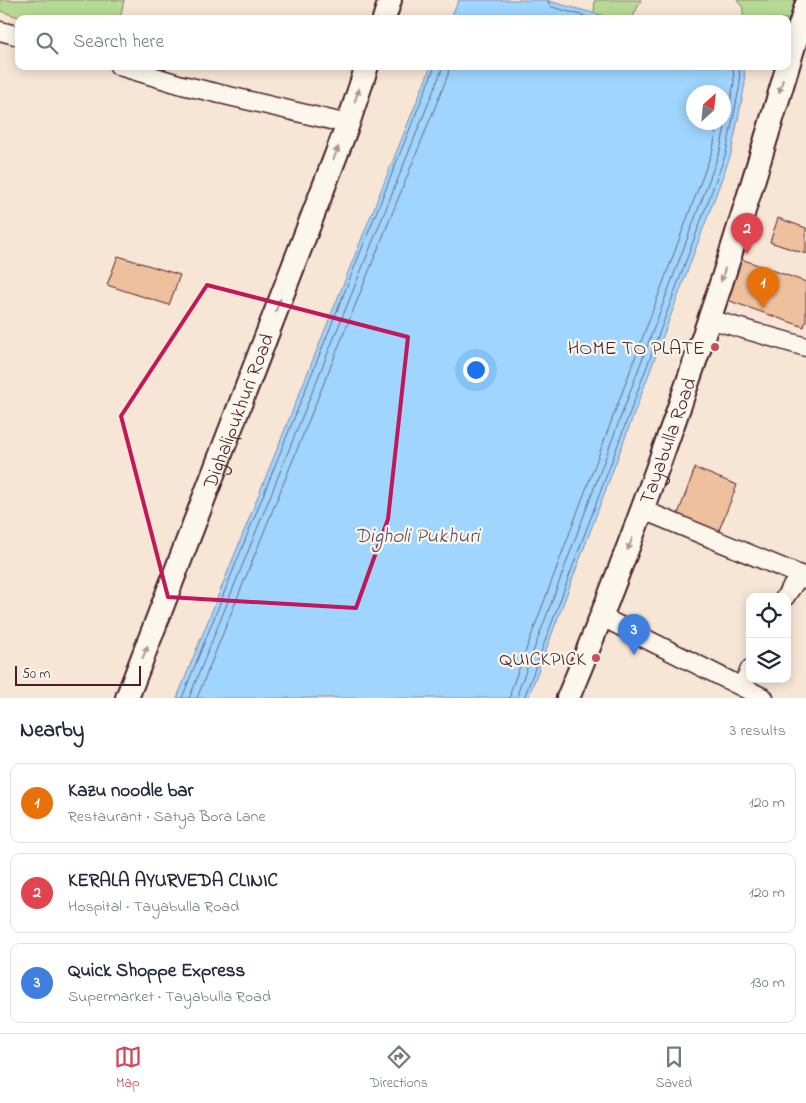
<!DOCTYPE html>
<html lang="en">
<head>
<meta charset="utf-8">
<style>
  :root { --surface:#fff; --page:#f6f6f7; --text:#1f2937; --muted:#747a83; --line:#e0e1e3; --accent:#d1495b }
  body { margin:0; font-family:"Indie Flower",sans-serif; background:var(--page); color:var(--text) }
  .controls { position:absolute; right:15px; bottom:15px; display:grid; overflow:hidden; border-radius:10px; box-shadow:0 2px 12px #0003 }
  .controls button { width:45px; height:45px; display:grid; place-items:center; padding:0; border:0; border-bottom:1px solid var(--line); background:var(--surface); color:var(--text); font:25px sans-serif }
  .compass { position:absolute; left:686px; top:85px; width:45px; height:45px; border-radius:50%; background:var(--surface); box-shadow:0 2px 12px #0003; rotate:27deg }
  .scale { position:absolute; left:15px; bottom:12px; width:126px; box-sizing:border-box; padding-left:5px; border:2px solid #4a1f2b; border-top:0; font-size:14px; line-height:18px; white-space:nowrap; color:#4a1f2b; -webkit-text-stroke:4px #fbf7ec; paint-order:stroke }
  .you { position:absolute; left:475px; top:369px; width:18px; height:18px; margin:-12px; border:4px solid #fff; border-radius:50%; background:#1a73e8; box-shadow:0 0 0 8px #1a73e833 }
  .badge { display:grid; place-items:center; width:32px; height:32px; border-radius:50%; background:var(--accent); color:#fff; font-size:16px; font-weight:700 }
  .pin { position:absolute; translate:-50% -41px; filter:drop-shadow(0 1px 2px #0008) }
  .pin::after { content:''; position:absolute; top:26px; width:18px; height:15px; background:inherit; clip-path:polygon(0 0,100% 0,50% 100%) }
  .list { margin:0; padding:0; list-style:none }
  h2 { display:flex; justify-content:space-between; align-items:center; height:65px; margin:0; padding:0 20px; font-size:21px }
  h2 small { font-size:16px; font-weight:400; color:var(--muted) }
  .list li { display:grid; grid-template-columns:32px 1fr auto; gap:15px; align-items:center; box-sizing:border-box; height:80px; margin:0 10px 10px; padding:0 10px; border:1px solid var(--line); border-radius:10px }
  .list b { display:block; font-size:19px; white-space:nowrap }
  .list p { margin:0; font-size:16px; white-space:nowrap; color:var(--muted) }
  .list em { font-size:16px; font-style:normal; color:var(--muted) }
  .icon { flex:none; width:28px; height:28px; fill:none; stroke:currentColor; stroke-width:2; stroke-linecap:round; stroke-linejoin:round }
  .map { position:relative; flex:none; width:806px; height:698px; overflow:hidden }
  .search { position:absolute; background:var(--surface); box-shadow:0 2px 12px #0003; left:15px; right:15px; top:15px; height:55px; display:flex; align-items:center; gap:12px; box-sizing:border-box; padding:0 18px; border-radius:10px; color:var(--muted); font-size:19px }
  .sheet { height:335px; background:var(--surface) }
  nav { display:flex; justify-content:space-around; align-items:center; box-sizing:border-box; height:70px; border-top:1px solid var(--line); background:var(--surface); font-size:14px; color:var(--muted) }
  nav a { display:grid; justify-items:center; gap:2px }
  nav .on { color:var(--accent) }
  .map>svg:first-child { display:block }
  .green { fill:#b6da95; stroke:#807c60 }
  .water { fill:#9fd5fe; stroke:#7d8caa; fill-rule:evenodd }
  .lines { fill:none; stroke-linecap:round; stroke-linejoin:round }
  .shore { stroke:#6c687f; stroke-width:1 }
  .building { fill:#eec09e; stroke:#4a1f2b }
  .minor-casing { stroke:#4a1f2b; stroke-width:21 }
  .major-casing { stroke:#4a1f2b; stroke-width:26 }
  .minor { stroke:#fbf7ec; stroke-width:18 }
  .major { stroke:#fbf7ec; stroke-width:22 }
  .oneway { fill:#ab9695 }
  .marked { fill:none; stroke:#c2185b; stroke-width:4; stroke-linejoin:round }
  .poi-dot { fill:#d1495b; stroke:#fbf7ec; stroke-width:2 }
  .labels { text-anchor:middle; stroke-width:4.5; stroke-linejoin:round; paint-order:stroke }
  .poi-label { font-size:20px; fill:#4a1f2b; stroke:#fbf7ec; text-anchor:end }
  .street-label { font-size:20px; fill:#4a1f2b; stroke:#fbf7ec }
  .water-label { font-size:21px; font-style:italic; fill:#5f4c60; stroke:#fbf7ec }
</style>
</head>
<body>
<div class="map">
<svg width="806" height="698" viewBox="0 0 806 698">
  <rect width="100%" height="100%" fill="#f7e6d5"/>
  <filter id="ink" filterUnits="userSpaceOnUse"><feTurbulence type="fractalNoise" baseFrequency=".02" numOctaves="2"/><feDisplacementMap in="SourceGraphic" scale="10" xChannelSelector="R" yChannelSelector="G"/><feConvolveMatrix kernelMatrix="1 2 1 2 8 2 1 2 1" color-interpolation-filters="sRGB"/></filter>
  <g filter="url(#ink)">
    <g class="green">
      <polygon points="0,0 124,0 120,19 25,19 0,11"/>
      <polygon points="595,0 641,0 632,19 615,19 594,13"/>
      <polygon points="737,0 796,0 787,44 787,19 743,19 743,8"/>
    </g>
    <g class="water">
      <polygon points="459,0 545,0 615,19 450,19"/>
      <path d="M 431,66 L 744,66 L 745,84 L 731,154 L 528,698 L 177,698 ZM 694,92 L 724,92 L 724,122 L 694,122 Z"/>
    </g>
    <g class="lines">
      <g class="shore">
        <polyline points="548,0 549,4 552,7 595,19"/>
        <polyline points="182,698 435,66"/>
        <polyline points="189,698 441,72 442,66"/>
        <polyline points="197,698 448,75 449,66"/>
        <polyline points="510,698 511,690 713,149 718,122"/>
        <polyline points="518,698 518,692 720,151 734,83 733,66"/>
        <polyline points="524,698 726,153 740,84 739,66"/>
      </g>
    </g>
    <g class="building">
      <polygon points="778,218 806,228 806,254 770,242"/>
      <polygon points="118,256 180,275 169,305 107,285"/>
      <polygon points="741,259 806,282 806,320 804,327 727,300"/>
      <polygon points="695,468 737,485 718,533 677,517"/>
    </g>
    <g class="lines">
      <defs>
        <g id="minor">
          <polyline points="0,31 19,36"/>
          <polyline points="119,66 182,85 348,124"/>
          <polyline points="709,319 806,347"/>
          <polyline points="643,510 800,575 806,579"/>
          <polyline points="785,597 800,575"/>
          <polyline points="602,617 764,698"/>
          <polyline points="742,686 750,669"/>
        </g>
        <g id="major">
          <polyline points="384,19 390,0"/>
          <path id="s1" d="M 127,698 L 348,124 L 367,66"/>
          <path id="s2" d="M 568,698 C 620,574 666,448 709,320 C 744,216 774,111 806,6"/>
        </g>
      </defs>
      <use href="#minor" class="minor-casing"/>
      <use href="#major" class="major-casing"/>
      <use href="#minor" class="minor"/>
      <use href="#major" class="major"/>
    </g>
    <defs><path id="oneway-solid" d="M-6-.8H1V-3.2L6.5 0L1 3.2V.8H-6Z" transform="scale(1.25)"/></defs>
    <g class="oneway">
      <use href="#oneway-solid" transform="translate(781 86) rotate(107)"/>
      <use href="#oneway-solid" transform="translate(357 95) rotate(-71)"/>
      <use href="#oneway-solid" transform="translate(336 153) rotate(-69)"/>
      <use href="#oneway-solid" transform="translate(723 275) rotate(107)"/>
      <use href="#oneway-solid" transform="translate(278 305) rotate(-69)"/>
      <use href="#oneway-solid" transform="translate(630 544) rotate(111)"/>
      <use href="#oneway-solid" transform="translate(145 652) rotate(-69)"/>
    </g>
  </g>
  <path class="marked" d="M 207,285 L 408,337 L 388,519 L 356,608 L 168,597 L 121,416 Z"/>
  <g class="poi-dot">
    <circle cx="715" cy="347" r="5"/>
    <circle cx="596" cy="658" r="5"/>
  </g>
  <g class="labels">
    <g class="poi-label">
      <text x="705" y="354">HOME TO PLATE</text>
      <text x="586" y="665">QUICKPICK</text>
    </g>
    <g class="street-label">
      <text dy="7" stroke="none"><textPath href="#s1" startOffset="308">Dighalipukhuri Road</textPath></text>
      <text dy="7" stroke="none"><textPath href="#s2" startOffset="276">Tayabulla Road</textPath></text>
    </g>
    <g class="water-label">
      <text x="417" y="542">Digholi Pukhuri</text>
    </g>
  </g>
</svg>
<div class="controls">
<button><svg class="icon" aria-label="locate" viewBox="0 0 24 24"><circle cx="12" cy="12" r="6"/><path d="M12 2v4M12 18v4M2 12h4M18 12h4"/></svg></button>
<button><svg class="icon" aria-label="layers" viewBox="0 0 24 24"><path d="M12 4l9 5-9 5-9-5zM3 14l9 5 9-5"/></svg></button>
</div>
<svg class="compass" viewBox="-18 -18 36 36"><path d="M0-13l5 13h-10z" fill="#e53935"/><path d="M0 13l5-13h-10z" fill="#747a83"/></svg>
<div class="scale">50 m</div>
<div class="you"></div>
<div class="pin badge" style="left:763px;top:308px;background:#e8710a">1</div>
<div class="pin badge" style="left:747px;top:254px;background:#e0444e">2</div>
<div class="pin badge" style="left:634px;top:655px;background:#3f7fe0">3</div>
<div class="search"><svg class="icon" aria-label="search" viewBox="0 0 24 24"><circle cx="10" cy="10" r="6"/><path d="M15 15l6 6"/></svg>Search here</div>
</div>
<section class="sheet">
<h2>Nearby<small>3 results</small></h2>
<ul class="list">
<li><span class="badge" style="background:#e8710a">1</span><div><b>Kazu noodle bar</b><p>Restaurant · Satya Bora Lane</p></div><em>120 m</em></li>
<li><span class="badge" style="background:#e0444e">2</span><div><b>KERALA AYURVEDA CLINIC</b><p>Hospital · Tayabulla Road</p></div><em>120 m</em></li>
<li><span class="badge" style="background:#3f7fe0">3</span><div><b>Quick Shoppe Express</b><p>Supermarket · Tayabulla Road</p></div><em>130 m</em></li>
</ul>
</section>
<nav>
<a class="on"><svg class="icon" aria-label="map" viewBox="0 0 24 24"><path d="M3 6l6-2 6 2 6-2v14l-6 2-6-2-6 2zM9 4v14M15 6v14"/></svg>Map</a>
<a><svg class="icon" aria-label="directions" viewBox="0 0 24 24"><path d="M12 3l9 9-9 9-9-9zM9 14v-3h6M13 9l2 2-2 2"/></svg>Directions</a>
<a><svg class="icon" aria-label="saved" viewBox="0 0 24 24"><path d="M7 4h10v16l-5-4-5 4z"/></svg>Saved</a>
</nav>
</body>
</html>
